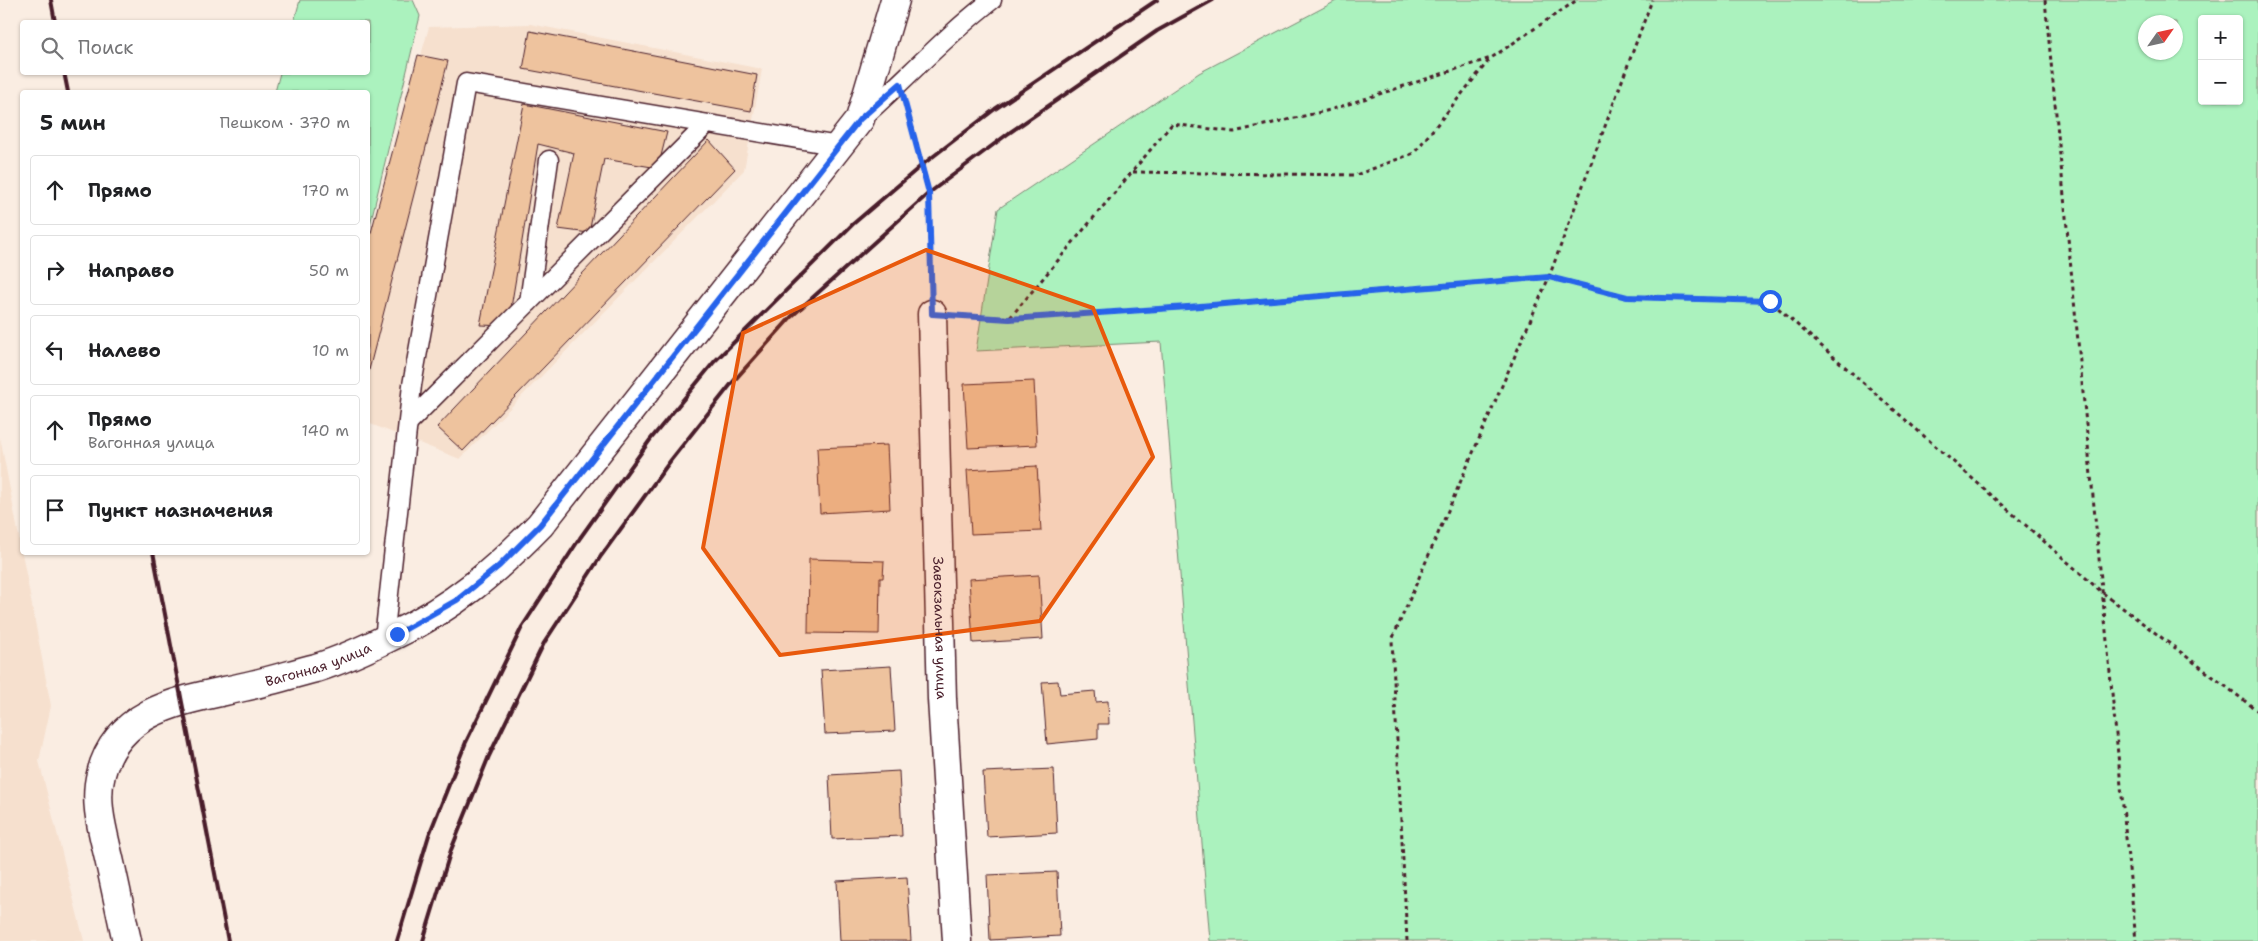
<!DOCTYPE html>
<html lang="ru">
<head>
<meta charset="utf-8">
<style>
  :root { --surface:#fff; --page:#f6f6f6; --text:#202124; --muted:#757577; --line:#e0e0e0 }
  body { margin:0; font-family:"Shantell Sans",sans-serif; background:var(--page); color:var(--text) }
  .controls { position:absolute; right:15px; top:15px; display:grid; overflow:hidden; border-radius:5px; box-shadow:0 1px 4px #0004 }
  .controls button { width:45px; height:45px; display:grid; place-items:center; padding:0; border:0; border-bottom:1px solid var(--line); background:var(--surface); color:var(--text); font:25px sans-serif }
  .compass { position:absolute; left:2138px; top:15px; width:45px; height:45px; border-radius:50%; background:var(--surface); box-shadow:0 1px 4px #0004; rotate:56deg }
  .stop { position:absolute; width:15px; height:15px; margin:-11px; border:4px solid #2563eb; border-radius:50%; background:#fff }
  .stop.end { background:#2563eb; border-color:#fff; box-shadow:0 1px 5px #0008 }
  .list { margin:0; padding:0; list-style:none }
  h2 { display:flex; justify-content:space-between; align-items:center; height:65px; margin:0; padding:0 20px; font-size:21px }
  h2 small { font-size:16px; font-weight:400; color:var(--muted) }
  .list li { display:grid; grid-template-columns:32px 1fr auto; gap:15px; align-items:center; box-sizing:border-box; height:70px; margin:0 10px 10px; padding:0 10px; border:1px solid var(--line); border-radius:5px }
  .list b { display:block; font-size:19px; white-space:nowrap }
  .list p { margin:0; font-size:16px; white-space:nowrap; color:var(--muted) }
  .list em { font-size:16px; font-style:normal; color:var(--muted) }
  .icon { flex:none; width:28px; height:28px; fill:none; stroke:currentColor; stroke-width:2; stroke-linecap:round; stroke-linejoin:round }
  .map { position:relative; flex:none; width:2258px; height:941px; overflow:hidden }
  .search { position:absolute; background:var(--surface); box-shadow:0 1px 4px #0004; left:20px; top:20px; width:350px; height:55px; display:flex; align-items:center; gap:12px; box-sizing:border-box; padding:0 18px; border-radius:5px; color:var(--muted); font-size:19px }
  .panel { position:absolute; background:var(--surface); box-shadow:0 1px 4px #0004; left:20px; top:90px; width:350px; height:465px; border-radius:5px }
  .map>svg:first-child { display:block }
  .built { fill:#f6e0ce }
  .green { fill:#abf2be; stroke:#7a8874; fill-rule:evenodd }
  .building { fill:#eec39e; stroke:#4a1f2b }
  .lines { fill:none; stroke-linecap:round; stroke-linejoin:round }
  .lane-casing { stroke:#4a1f2b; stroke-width:21 }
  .street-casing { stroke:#4a1f2b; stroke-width:31 }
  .path { stroke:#4a1f2b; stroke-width:3; stroke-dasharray:4 4; stroke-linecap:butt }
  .lane { stroke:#fff; stroke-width:18 }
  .street { stroke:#fff; stroke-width:28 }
  .rail { stroke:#4a1f2b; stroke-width:4 }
  .route { stroke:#2563eb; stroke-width:6 }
  .marked { fill:#e8590c; fill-opacity:0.2; stroke:#e8590c; stroke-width:4; stroke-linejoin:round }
  .labels { text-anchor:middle; stroke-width:4; stroke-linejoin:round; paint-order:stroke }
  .street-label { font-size:14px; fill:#4a1f2b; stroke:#fff }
</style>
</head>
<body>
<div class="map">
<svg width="2258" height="941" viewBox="0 0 2258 941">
  <rect width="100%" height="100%" fill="#faede2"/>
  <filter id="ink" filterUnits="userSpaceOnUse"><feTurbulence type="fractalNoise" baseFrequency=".02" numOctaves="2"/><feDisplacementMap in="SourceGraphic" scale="10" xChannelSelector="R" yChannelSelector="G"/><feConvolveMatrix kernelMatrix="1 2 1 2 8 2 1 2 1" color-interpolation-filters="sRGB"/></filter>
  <g filter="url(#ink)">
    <g class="built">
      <polygon points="530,24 762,69 744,170 460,459 368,423 368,242 429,27"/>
      <polygon points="0,437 51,706 39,761 84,941 0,941"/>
    </g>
    <g class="green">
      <polygon points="300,0 413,0 420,16 368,233 368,92 275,92 280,73 368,72 368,22 294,22"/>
      <path d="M 1338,0 L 2258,0 L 2258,941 L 1210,941 L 1161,342 L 976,351 L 998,209 L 1199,73 ZM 2202,19 L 2239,19 L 2239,101 L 2202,101 ZM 2146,22 L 2176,22 L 2176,52 L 2146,52 Z"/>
    </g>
    <g class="building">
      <polygon points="530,31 757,75 751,111 523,69"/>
      <polygon points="418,55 448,61 368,374 368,244"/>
      <polygon points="524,104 667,132 658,168 604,159 589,233 558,229 574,153 538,144 508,326 480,325"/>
      <polygon points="709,140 735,169 463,451 437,427"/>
      <polygon points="1034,381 1037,445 968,448 964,384"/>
      <polygon points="887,445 890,509 820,513 817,448"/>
      <polygon points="1037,466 1041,531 971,534 967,470"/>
      <polygon points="809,559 884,561 883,578 880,578 879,634 808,633"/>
      <polygon points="1039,575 1043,639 973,643 969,579"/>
      <polygon points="891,666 895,731 825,734 821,670"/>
      <polygon points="1058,681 1060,694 1095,691 1096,702 1108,701 1109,724 1098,724 1098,739 1047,744 1042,682"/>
      <polygon points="1054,769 1057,833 987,837 983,772"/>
      <polygon points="899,771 902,836 832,839 829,775"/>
      <polygon points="1057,872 1060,936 990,940 987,875"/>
      <polygon points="907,877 911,941 840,941 837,881"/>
    </g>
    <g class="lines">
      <defs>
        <g id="lane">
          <path d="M 861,119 C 905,80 945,36 992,0"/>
          <polyline points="529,302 549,160"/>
          <polyline points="408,423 707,124"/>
          <polyline points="384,639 412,385 466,83 839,146"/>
        </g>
        <g id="street">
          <path id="s1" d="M 932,314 L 942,699 L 957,941"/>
          <path id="s2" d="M 127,941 C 121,915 116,889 110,863 C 104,835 93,803 101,774 C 118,707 186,700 243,687 C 267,682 292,674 316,668 C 342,660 372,646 396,634 C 454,607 496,570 540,525 L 860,119 L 895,0"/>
        </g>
      </defs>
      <use href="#lane" class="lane-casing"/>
      <use href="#street" class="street-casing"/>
      <g class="path">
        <polyline points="2045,0 2136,941"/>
        <polyline points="908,112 929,193 931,285"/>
        <polyline points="1133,172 1356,175 1414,153 1490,59"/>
        <polyline points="963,316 1009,319 1172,124 1234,132 1330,110 1491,58 1577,0"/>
        <polyline points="1009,319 1187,307 1549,277 1627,297 1770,301 2103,593 2258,711"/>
        <polyline points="1407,941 1392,640 1549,277 1652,0"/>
      </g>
      <use href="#lane" class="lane"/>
      <use href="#street" class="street"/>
      <g class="rail">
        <polyline points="51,0 55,22"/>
        <polyline points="64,72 68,92"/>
        <polyline points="153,552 228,941"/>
        <polyline points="397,941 429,835 466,742 522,627 580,538 650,440 714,362 853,224 922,165 995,109 1157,0"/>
        <polyline points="423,941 451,850 489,756 544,643 601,556 671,460 732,383 791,317 929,193 1009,133 1157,31 1213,0"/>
      </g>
    </g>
  </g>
  <g class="lines" filter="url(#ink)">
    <polyline class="route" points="397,634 457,600 499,566 540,525 860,119 900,84 929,193 932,314 1009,319 1188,307 1549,277 1627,297 1770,301"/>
  </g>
  <path class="marked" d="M 926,250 L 1093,308 L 1153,457 L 1040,621 L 780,655 L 703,548 L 743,333 Z"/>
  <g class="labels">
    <g class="street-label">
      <text dy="5" stroke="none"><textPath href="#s1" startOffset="314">Завокзальная улица</textPath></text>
      <text dy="5" stroke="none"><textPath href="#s2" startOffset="426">Вагонная улица</textPath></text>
    </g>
  </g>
</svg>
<div class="controls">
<button>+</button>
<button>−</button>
</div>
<svg class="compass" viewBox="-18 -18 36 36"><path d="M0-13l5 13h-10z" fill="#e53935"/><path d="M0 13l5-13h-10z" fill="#757577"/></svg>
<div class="stop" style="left:1770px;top:301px"></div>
<div class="stop end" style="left:397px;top:634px"></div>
<div class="search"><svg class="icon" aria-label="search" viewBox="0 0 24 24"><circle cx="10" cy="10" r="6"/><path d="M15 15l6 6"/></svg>Поиск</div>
<section class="panel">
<h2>5 мин<small>Пешком · 370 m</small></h2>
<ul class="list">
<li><svg class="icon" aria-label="ahead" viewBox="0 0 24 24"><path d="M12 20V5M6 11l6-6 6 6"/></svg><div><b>Прямо</b></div><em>170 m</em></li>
<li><svg class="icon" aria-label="right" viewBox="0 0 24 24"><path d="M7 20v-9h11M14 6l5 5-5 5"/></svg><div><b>Направо</b></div><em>50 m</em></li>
<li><svg class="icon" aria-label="left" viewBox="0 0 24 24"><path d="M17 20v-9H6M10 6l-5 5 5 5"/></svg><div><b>Налево</b></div><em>10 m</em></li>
<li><svg class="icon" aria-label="ahead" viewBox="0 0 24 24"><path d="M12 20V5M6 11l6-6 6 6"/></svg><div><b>Прямо</b><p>Вагонная улица</p></div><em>140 m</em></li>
<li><svg class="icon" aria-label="arrive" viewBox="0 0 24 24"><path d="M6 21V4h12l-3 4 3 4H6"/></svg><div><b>Пункт назначения</b></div></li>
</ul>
</section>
</div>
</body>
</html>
